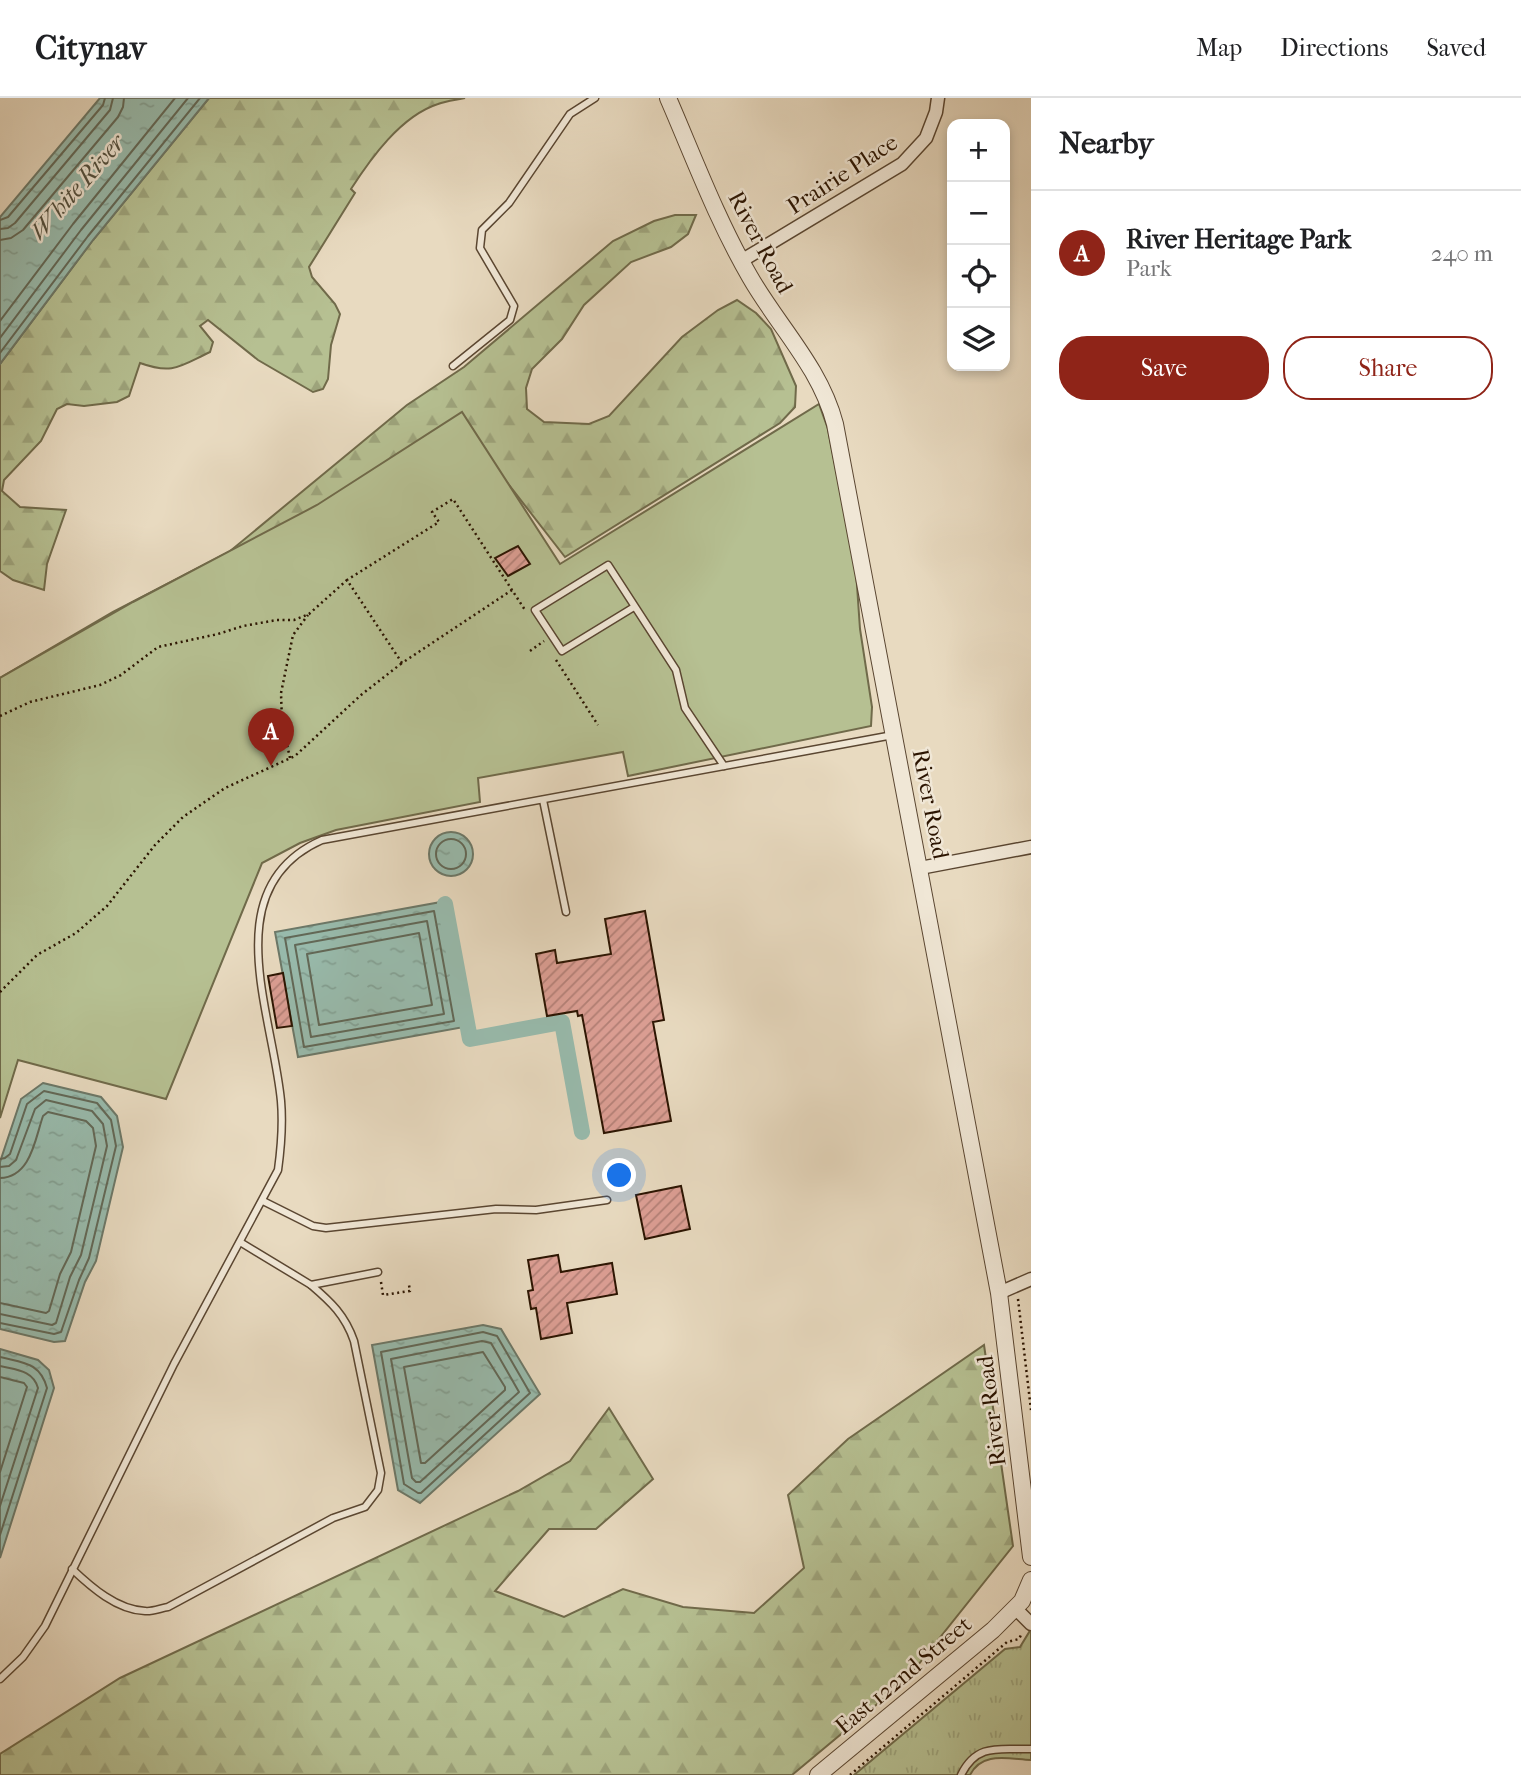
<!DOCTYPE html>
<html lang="en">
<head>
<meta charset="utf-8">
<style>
  :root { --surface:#fff; --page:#f6f6f6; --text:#202124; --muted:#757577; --line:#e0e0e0; --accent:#8f2418 }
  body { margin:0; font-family:"IM FELL French Canon",serif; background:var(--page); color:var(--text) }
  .controls { position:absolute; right:21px; top:21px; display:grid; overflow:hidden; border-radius:14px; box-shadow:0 4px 10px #0003 }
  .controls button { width:63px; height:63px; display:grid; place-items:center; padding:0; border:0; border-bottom:2px solid var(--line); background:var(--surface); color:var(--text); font:35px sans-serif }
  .you { position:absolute; left:620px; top:1078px; width:24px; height:24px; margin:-18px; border:5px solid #fff; border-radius:50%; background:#1a73e8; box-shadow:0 0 0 10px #1a73e833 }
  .badge { display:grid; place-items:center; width:46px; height:46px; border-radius:50%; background:var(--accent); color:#fff; font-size:23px; font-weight:700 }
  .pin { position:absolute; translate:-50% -58px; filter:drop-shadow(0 2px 4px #0008) }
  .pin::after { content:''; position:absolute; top:37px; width:24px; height:21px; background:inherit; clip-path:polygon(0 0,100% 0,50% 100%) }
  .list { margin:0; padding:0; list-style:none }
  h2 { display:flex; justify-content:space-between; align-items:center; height:91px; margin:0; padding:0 28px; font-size:30px }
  h2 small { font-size:23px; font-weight:400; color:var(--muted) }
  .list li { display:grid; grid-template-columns:46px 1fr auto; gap:21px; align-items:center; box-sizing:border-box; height:126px; padding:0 28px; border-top:2px solid var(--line) }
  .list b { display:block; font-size:26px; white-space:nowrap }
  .list p { margin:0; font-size:23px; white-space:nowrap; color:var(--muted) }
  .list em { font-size:23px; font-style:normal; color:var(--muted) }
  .actions { display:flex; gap:14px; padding:21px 28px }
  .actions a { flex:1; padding:16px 0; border:2px solid var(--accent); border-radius:28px; text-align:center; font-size:24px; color:var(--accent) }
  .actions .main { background:var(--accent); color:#fff }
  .icon { flex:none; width:38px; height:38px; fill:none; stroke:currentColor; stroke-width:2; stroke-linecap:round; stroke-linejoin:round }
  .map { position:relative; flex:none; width:1031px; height:1677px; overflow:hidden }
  header { display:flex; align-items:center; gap:42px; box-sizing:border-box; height:98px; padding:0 35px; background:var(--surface); border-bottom:2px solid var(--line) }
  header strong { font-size:33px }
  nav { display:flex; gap:38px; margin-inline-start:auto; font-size:24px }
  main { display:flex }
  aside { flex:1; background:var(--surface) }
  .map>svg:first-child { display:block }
  .grass { fill:url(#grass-tufts); stroke:#706a4a; stroke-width:2 }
  .forest { fill:url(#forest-firs); stroke:#706a4a; stroke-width:2 }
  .green { fill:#b6c092; stroke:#706a4a; stroke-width:2 }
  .water { fill:url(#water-ripples); stroke:#6c7868; stroke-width:2 }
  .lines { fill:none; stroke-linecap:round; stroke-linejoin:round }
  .shore { stroke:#626857; stroke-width:2 }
  .canal { stroke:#98bbad; stroke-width:16 }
  .building { fill:url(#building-hatch); stroke:#2b1401; stroke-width:2 }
  .service-casing { stroke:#5a4631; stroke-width:9 }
  .minor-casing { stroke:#5a4631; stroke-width:15 }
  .tertiary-casing { stroke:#5a4631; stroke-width:18 }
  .path { stroke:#2b1401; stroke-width:2.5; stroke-dasharray:2 3.5; stroke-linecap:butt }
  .service { stroke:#f0e7d6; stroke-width:6 }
  .minor { stroke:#f0e7d6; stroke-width:12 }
  .tertiary { stroke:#f0e7d6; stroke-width:16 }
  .labels { text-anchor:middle; stroke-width:5; stroke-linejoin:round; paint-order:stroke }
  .street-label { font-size:23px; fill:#2b1401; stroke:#f0e7d6 }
  .water-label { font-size:24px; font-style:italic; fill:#514e3d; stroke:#f0e7d6 }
</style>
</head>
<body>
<header>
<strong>Citynav</strong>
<nav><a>Map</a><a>Directions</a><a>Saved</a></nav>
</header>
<main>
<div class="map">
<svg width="1031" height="1677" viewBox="0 0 1031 1677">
  <defs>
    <pattern id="grass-tufts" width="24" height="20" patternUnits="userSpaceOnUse" patternTransform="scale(1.75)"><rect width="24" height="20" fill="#b6c092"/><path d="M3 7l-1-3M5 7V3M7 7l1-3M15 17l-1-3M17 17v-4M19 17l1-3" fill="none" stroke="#9da47c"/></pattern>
    <pattern id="forest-firs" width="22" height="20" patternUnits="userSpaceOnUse" patternTransform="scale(1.75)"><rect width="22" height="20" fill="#b6c092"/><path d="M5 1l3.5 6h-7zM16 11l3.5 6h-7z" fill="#9da47c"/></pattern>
    <pattern id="water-ripples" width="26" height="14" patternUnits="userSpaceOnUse" patternTransform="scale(1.75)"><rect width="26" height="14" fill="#98bbad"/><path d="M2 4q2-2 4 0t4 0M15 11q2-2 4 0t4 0" fill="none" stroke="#83a093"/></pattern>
    <pattern id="building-hatch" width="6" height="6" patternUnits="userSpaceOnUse" patternTransform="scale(1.75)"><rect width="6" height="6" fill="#dd9f95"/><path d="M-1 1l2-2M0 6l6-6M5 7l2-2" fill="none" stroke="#b38077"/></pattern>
  </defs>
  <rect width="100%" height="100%" fill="#e8dac0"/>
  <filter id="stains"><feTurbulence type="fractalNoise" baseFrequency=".00286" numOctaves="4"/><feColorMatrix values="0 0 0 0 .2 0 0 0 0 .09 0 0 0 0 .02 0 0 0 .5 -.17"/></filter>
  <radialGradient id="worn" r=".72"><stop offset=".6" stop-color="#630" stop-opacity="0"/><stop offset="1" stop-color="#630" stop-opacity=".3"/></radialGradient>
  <path class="grass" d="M 1031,1531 L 1031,1662 C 1008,1661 982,1653 970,1677 L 854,1677 L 1005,1551 L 1020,1549 Z"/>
  <g class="forest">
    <path d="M 209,0 L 465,0 C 456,2 446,3 438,6 C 401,18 371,60 351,91 L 355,95 L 350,103 L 309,169 L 312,179 L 335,206 L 340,216 L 331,247 L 328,281 L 323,291 L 313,294 L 258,262 L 208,222 L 200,228 L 213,244 L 210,254 C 180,268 173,277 140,265 L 129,298 L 117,304 L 84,308 L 67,306 L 57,311 L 41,343 L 4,382 L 2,393 L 20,409 L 66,412 L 47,466 L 44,492 L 13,482 L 0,473 L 0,266 L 93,142 Z"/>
    <polygon points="675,117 696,117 688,136 671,149 631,164 584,207 562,241 532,271 526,290 527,311 544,324 589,326 609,318 682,239 718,212 737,202 756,215 771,231 796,288 795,309 780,325 565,459 460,324 327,410 0,580 113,514 229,454 407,307 464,269 613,143 654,123"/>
    <polygon points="984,1247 1013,1448 906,1582 792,1677 0,1677 0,1656 120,1580 518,1393 570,1363 609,1310 653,1381 596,1431 549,1431 495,1493 564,1519 623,1491 683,1509 754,1515 804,1470 788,1397 848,1341"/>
  </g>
  <polygon class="green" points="819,306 828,331 856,473 860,531 872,609 871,628 628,678 623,654 478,680 480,704 336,732 300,745 262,765 166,1001 18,962 0,1020 0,580 133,504 317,407 462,314 560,466"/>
  <g class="water">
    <polygon points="100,0 209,0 93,142 0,266 0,119"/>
    <circle cx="451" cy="756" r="22"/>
    <polygon points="441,804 464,929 298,959 275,834"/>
    <polygon points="43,985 101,999 117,1018 123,1049 96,1163 85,1184 65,1243 54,1244 0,1231 0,1064 21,1001"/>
    <polygon points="483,1227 501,1231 540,1296 420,1405 398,1392 372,1247"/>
    <polygon points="0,1251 38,1262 49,1272 54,1290 0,1460"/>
  </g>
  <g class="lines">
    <g class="shore">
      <polyline points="0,122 8,119 103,7 105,0"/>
      <polyline points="0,131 8,130 15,125 110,12 113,0"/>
      <polyline points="0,142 11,140 23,132 118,19 123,9 124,0"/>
      <polyline points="0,223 73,126 175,0"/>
      <polyline points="0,240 81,132 188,0"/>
      <polyline points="0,255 88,138 200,0"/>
      <circle cx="451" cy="756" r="15"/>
      <polygon points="434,813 454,923 304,949 285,840"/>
      <polygon points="427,823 444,916 311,939 295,847"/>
      <polygon points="419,835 432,907 319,927 307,856"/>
      <polyline points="0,1061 5,1060 10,1056 27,1006 44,993 97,1005 111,1022 116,1048 89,1160 79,1182 61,1234 54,1236 0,1225"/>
      <polyline points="0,1069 9,1068 16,1062 35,1011 46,1002 92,1013 103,1026 107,1048 81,1157 70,1179 56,1225 52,1227 0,1216"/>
      <path d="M 0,1080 C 31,1079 35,1041 43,1018 L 48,1014 L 86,1023 L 93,1030 L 96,1048 L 71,1154 L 60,1176 L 49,1213 L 46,1215 L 0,1205"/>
      <polygon points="483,1234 497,1238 530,1295 421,1395 418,1395 404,1386 381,1254"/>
      <polygon points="482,1243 491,1245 519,1294 420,1384 416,1384 412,1380 391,1261"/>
      <polygon points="483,1254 505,1289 505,1292 425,1365 421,1365 404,1269"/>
      <path d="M 0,1259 C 23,1265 40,1264 47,1290 L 0,1437"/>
      <path d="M 0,1268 C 16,1272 33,1272 38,1290 L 0,1408"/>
      <polyline points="0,1279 24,1285 27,1289 0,1374"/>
    </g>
    <polyline class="canal" points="445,806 470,941 562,924 582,1034"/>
  </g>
  <g class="building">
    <polygon points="518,448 530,466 508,478 495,460"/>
    <polygon points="645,813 664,922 653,924 671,1023 604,1035 582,917 578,918 577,913 547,918 536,856 555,852 557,865 611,856 605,821"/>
    <polygon points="283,875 292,928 277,930 268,878"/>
    <polygon points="681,1088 690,1131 645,1141 636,1097"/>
    <polygon points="558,1157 561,1174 612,1165 617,1196 567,1205 572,1235 541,1241 536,1210 531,1211 528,1193 533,1192 528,1162"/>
  </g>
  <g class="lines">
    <defs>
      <g id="service">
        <polyline points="453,268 510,222 514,208 480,150 482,132 509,105 570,16 595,0"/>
        <polyline points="634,509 562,553 535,512 608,467 676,572 685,610 724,668"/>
        <polyline points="543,702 566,814"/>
        <polyline points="263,1103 313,1128 326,1130 496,1111 536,1112 607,1102"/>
        <polyline points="240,1144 311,1187 378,1174"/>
        <path d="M 72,1471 C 91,1489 117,1512 145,1513 C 152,1514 161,1510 168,1509 L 333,1420 L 365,1409 L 378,1392 L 381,1375 L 354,1243 C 345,1217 331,1204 311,1187"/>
        <path d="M 0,1581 L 23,1559 L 45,1528 L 174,1266 L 278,1072 C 281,1050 283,1026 281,1003 C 273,916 215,789 322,742 L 893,637"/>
        <path d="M 961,1677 C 977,1644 1001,1652 1031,1651"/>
      </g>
      <g id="minor">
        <polyline points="741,163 902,66 926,40 936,14 938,0"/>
        <polyline points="920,770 1031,749"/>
        <polyline points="999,1195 1031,1181"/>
        <polyline points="1016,1511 1031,1526"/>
      </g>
      <g id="tertiary">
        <path d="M 668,0 C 694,60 717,122 750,179 C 778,228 820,269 835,326 L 999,1195 L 1031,1459"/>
        <polyline points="818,1677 993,1532 1022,1503 1031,1482"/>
      </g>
    </defs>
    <use href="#service" class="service-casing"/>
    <use href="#minor" class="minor-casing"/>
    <use href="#tertiary" class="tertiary-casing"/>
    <g class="path">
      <polyline points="512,492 402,565 347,482 439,424 432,414 453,401 512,492 525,512"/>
      <polyline points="530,553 544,543"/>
      <polyline points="556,562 598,627"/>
      <polyline points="0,618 30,604 100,587 121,577 158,549 218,536 243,528 277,522 294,522 309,516 347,482"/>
      <polyline points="290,660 282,624 281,595 293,537 308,517"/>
      <polyline points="0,894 37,857 76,835 107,808 155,747 183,719 225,690 295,658 361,597 402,565"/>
      <polyline points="381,1184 383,1197 410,1193 409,1187 408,1188"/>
      <polyline points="1018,1201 1031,1312"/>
      <polyline points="850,1677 1007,1544 1019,1541 1021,1537"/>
    </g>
    <use href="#service" class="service"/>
    <use href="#minor" class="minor"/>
    <use href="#tertiary" class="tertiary"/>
  </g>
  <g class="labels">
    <g class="street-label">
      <text transform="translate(842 76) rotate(-33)" y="8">Prairie Place</text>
      <text transform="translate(761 144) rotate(62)" y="8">River Road</text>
      <text transform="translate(931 706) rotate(79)" y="8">River Road</text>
      <text transform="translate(991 1313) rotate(-97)" y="8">River Road</text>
      <text transform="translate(903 1577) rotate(-40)" y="8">East 122nd Street</text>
    </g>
    <g class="water-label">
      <text transform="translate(77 89) rotate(-49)" y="8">White River</text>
    </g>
  </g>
  <rect width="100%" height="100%" filter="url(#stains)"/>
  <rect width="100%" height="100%" fill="url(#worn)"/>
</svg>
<div class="controls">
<button>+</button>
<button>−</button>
<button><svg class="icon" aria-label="locate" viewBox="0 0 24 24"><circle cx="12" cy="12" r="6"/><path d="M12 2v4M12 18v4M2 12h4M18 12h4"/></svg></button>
<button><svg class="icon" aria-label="layers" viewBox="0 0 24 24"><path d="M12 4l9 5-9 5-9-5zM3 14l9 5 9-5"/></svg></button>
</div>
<div class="you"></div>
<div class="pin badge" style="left:271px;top:668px">A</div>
</div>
<aside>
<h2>Nearby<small></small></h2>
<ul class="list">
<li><span class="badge">A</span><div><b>River Heritage Park</b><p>Park</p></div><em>240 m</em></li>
</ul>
<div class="actions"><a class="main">Save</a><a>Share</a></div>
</aside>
</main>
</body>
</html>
